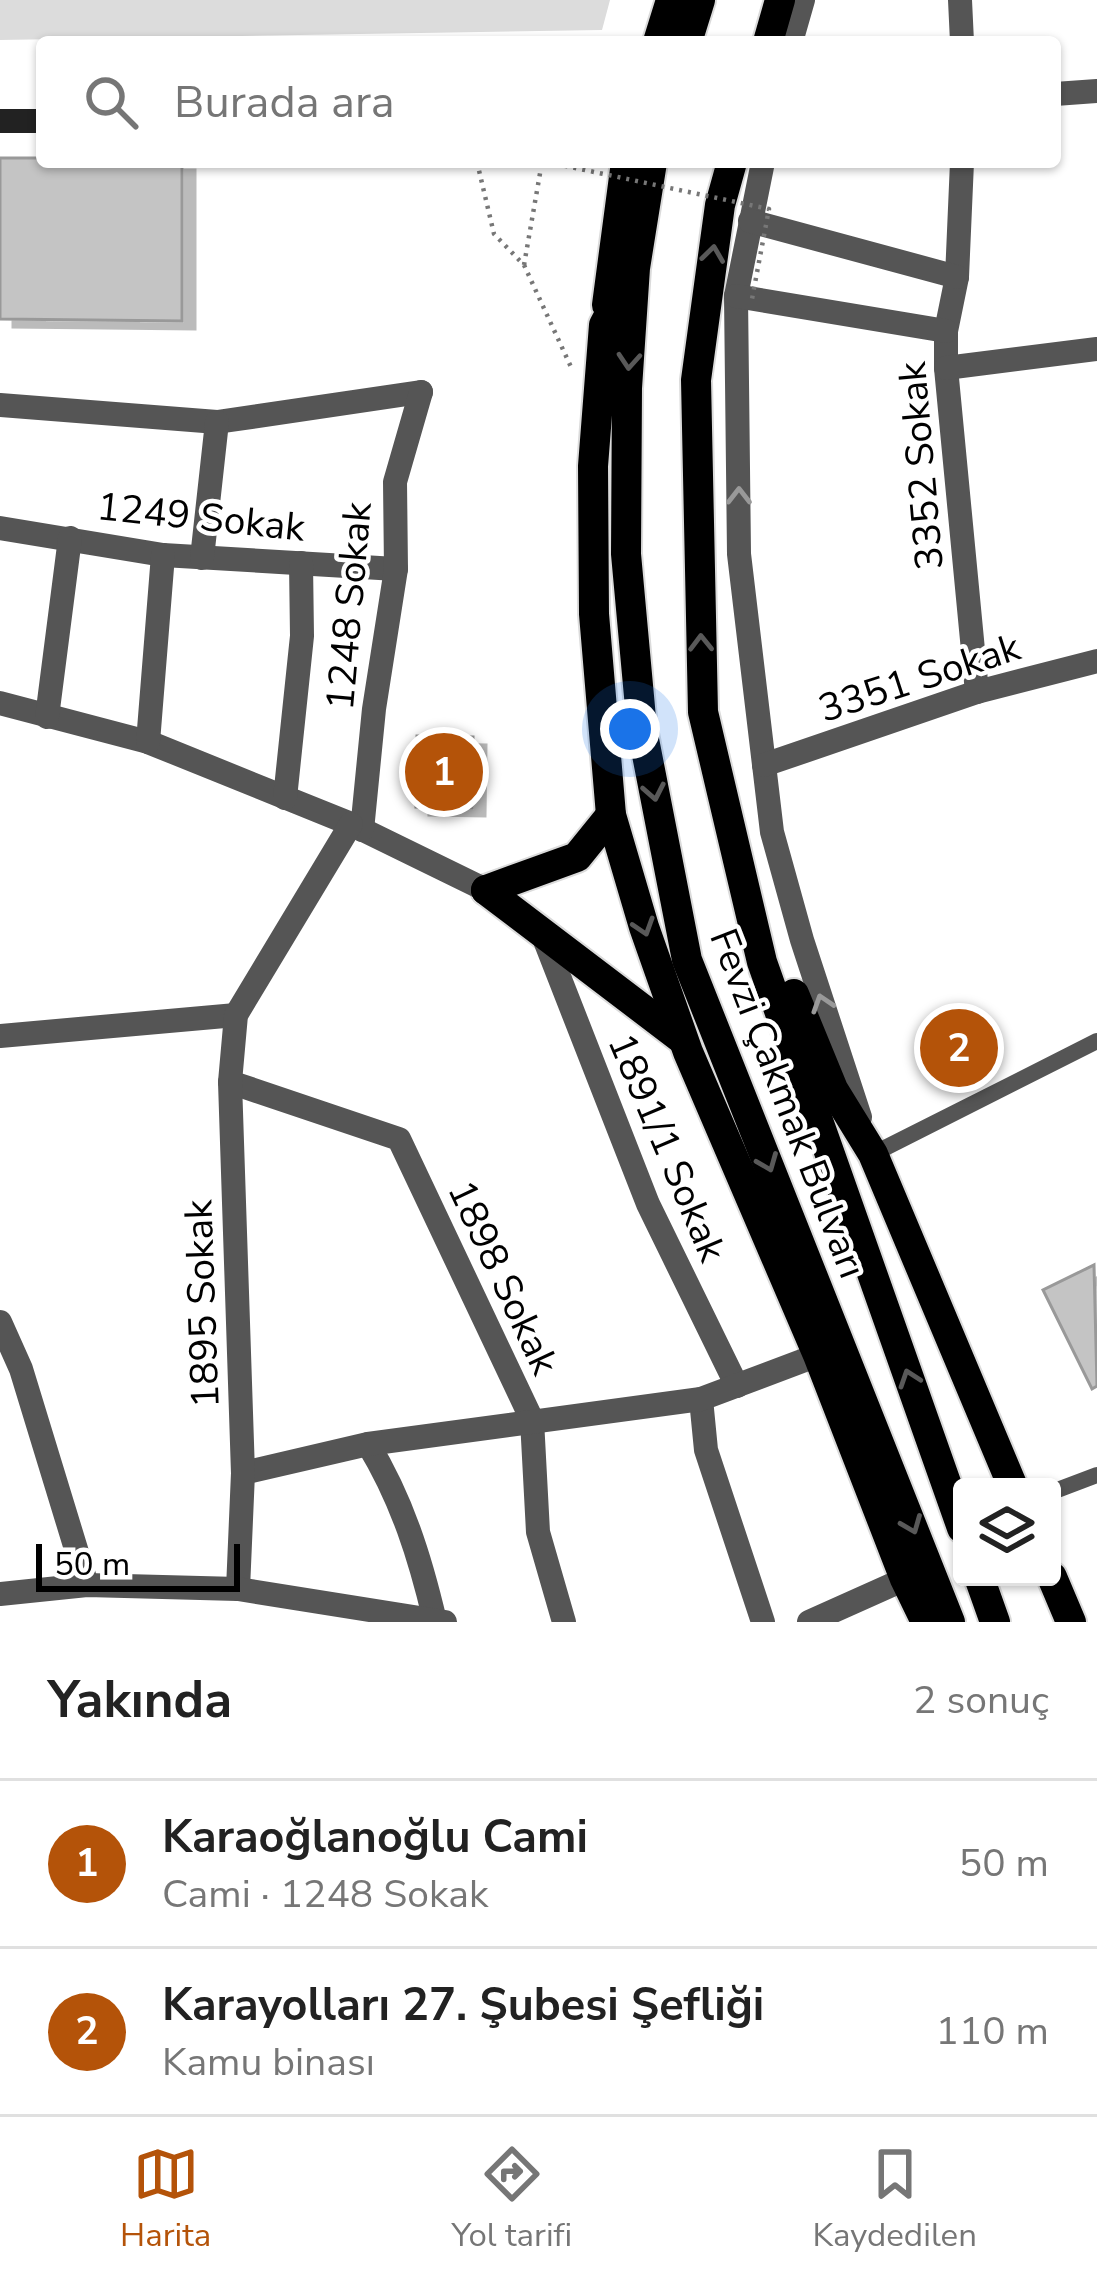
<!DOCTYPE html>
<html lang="tr">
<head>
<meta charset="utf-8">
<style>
  :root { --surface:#fff; --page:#f2f2f2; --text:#222; --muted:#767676; --line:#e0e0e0; --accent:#b45309 }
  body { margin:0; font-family:"Nunito Sans",sans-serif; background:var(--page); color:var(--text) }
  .controls { position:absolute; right:36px; bottom:36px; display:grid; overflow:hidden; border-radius:12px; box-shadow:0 3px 9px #0004 }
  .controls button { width:108px; height:108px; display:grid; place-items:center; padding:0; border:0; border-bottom:3px solid var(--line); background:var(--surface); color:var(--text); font:60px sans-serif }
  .scale { position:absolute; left:36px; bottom:30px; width:204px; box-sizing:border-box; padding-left:12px; border:6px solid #000; border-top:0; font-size:33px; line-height:42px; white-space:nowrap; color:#000; -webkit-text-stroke:9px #fff; paint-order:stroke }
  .you { position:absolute; left:630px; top:729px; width:42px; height:42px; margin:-30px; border:9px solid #fff; border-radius:50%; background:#1a73e8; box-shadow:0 0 0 18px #1a73e833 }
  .badge { display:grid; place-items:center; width:78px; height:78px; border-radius:50%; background:var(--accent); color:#fff; font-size:39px; font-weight:700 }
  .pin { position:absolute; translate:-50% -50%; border:6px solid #fff; box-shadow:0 3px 12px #0006 }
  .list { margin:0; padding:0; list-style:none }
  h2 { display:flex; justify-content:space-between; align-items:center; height:156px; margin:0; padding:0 48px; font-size:51px }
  h2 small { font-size:39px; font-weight:400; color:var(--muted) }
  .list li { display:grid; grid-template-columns:78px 1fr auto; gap:36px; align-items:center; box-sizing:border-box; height:168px; padding:0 48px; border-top:3px solid var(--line) }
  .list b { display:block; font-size:45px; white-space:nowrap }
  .list p { margin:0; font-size:39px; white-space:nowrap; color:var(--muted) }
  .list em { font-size:39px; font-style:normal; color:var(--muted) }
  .icon { flex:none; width:66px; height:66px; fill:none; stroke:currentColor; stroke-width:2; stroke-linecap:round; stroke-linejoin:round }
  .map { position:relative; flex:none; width:1097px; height:1622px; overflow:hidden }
  .search { position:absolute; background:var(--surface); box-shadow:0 3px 9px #0004; left:36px; right:36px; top:36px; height:132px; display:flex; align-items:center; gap:30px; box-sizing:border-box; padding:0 42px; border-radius:12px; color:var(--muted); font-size:45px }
  .sheet { height:492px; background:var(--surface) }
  nav { display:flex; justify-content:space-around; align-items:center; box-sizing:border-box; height:168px; border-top:3px solid var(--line); background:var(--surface); font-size:33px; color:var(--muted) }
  nav a { display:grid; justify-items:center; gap:6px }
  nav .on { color:var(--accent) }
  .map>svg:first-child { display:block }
  .green { fill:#dcdcdc }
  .building { fill:#c4c4c4; stroke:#999; stroke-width:3; filter:url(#shadow) }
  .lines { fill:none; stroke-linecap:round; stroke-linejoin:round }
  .primary-casing { stroke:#dbdbdb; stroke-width:34 }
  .path { stroke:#777; stroke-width:4.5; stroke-dasharray:3 6; stroke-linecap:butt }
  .lane { stroke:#555; stroke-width:16 }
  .street { stroke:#555; stroke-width:24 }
  .secondary { stroke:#222; stroke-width:24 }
  .primary { stroke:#000; stroke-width:30 }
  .path-bridge { stroke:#777; stroke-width:4.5; stroke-dasharray:3 6; stroke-linecap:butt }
  .oneway { stroke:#595959 }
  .oneway2 { stroke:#999 }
  .labels { text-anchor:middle; stroke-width:9; stroke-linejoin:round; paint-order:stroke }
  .street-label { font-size:39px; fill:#000; stroke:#fff }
</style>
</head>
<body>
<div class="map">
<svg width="1097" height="1622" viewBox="0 0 1097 1622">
  <defs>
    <filter id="shadow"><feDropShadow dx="13" dy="8" stdDeviation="0" flood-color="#0004"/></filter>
  </defs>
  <rect width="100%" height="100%" fill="#fff"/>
  <polygon class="green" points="0,0 610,0 602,30 0,40"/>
  <g class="building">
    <polygon points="0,158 42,158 42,162 182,162 182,321 0,319"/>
    <polygon points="417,736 473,737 472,808 416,807"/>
    <polygon points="1094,1265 1097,1386 1092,1389 1043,1290"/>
  </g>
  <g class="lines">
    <defs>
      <g id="primary">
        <polyline points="658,42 671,0"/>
        <polyline points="687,42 700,0"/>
        <polyline points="768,42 780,0"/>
        <polyline points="652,162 635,268 627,388 626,554 642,729 687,960 950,1622"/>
        <polyline points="732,162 720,205 696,380 703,712 762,962 962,1528"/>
        <polyline points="629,278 604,325 593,466 594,614 611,815 644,927 688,1052 818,1355 905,1579 926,1622"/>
        <polyline points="607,305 626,162"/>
        <polyline points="486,890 682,1039"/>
        <polyline points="486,890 577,857 611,815"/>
        <polyline points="794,994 833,1089 873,1154 1013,1487"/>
        <polyline points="979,1577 995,1622"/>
        <polyline points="1052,1577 1071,1622"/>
      </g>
    </defs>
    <use href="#primary" class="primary-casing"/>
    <g class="path">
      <polyline points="477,162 494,234 524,265 571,367"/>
      <polyline points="524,265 542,162"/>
    </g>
    <g class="lane">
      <polyline points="873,1154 1097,1041"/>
      <polyline points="1052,1492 1097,1475"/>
    </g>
    <g class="street">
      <polyline points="960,0 962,42"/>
      <polyline points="791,42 803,0"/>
      <polyline points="1055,94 1097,91"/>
      <polyline points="763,162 736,296 739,554 772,832 802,940 860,1117"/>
      <polyline points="962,162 957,277 946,331 946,368 977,692"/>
      <polyline points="750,221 957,277"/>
      <polyline points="736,296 946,331"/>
      <polyline points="946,368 1097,349"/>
      <polyline points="0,405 217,422 421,392"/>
      <polyline points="0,528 163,555 396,569"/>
      <polyline points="202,558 217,422"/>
      <polyline points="0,703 148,742 351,824 486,890"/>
      <polyline points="47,717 70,538"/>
      <polyline points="148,742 163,555"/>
      <polyline points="764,765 977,692 1097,661"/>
      <polyline points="285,798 302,636 301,563"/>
      <polyline points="362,830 374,709 396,569 395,482 421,392"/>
      <polyline points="542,933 648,1204 737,1386"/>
      <polyline points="0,1036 236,1015"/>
      <polyline points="230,1082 399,1139 532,1420 538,1532 564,1622"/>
      <polyline points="0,1322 21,1369 87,1585"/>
      <polyline points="701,1399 706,1450 763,1622"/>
      <path d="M 368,1444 C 402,1500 420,1557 435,1621"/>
      <polyline points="243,1473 368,1444 701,1399 818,1355"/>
      <polyline points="238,1589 243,1473 230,1082 236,1015 351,824"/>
      <polyline points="0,1594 87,1585 238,1589 445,1622"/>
      <polyline points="809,1622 905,1579"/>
    </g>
    <polyline class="secondary" points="0,121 42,121"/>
    <use href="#primary" class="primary"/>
    <polyline class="path-bridge" points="547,162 769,209 752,299"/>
  </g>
  <defs><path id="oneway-chevron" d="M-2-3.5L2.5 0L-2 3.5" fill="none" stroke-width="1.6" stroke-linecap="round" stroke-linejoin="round" transform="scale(3)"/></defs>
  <g class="oneway">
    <use href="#oneway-chevron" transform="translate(713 254) rotate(-82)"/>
    <use href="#oneway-chevron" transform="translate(629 361) rotate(94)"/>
    <use href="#oneway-chevron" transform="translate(701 643) rotate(-91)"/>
    <use href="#oneway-chevron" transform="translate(654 792) rotate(79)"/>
    <use href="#oneway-chevron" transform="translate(644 927) rotate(72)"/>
    <use href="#oneway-chevron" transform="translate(768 1163) rotate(68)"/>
    <use href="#oneway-chevron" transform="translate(909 1378) rotate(-109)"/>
    <use href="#oneway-chevron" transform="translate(912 1525) rotate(68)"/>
  </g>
  <g class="oneway2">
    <use href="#oneway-chevron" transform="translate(739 496) rotate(-90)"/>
    <use href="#oneway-chevron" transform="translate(822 1003) rotate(-108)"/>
  </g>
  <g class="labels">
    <g class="street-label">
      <text transform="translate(920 466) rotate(-95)" y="14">3352 Sokak</text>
      <text transform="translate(201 516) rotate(6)" y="14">1249 Sokak</text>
      <text transform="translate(348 606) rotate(-85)" y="14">1248 Sokak</text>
      <text transform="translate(919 677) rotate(-18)" y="14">3351 Sokak</text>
      <text transform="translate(789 1103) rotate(69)" y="14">Fevzi Çakmak Bulvarı</text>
      <text transform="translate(668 1147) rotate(67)" y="14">1891/1 Sokak</text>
      <text transform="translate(504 1277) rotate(65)" y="14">1898 Sokak</text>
      <text transform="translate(201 1304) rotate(-92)" y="14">1895 Sokak</text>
    </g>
  </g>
</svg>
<div class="controls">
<button><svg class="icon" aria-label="layers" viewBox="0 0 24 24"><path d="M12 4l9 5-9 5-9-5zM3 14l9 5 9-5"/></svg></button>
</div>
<div class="scale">50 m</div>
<div class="you"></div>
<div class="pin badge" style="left:444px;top:772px">1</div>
<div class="pin badge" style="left:959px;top:1048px">2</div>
<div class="search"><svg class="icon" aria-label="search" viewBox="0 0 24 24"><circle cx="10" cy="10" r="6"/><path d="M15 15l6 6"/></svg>Burada ara</div>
</div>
<section class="sheet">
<h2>Yakında<small>2 sonuç</small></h2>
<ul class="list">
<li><span class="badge">1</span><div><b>Karaoğlanoğlu Cami</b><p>Cami · 1248 Sokak</p></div><em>50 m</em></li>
<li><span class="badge">2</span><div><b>Karayolları 27. Şubesi Şefliği</b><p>Kamu binası</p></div><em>110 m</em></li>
</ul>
</section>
<nav>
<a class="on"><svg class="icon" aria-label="map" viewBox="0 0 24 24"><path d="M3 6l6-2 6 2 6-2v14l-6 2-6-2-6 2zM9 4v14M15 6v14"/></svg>Harita</a>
<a><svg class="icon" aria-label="directions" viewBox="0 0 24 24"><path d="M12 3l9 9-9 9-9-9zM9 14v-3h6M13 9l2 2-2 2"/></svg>Yol tarifi</a>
<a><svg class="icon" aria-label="saved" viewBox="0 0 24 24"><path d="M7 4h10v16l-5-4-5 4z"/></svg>Kaydedilen</a>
</nav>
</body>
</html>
